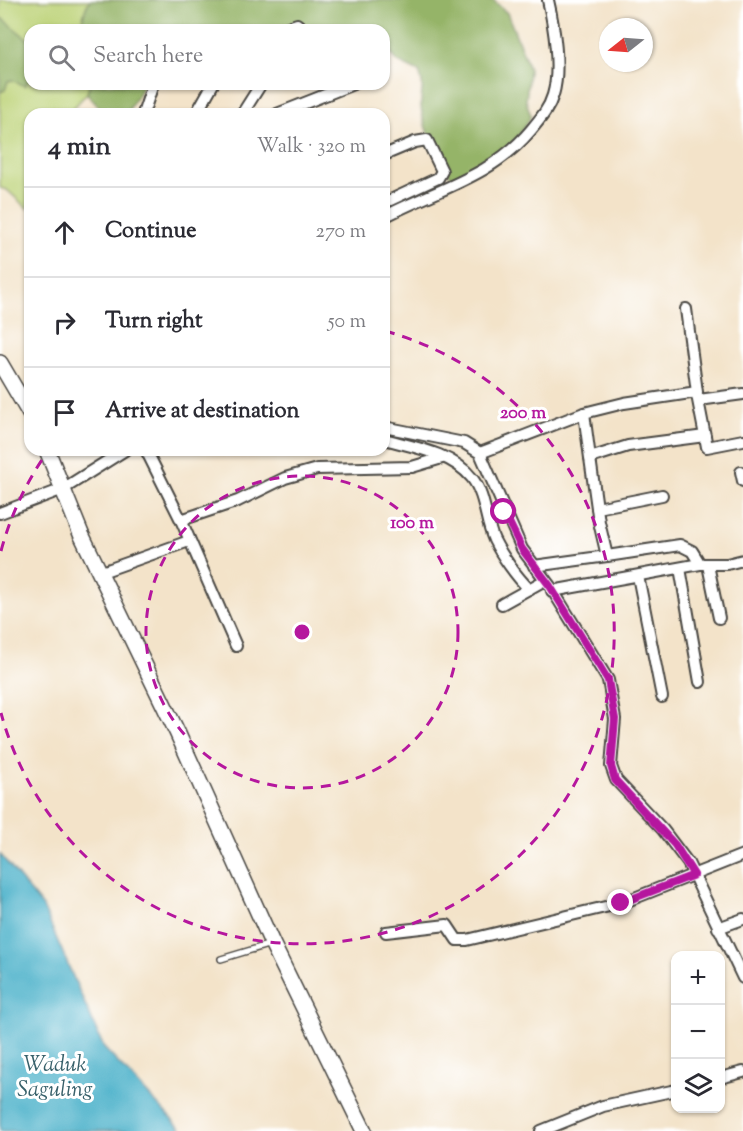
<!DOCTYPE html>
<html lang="en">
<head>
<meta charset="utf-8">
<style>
  :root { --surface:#fff; --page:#f2f2f3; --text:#2b2b33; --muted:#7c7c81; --line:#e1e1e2 }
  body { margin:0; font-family:"Sorts Mill Goudy",serif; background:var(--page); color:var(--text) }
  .controls { position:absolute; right:18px; bottom:18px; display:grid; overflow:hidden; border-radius:12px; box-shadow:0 2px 4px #0004 }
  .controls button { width:54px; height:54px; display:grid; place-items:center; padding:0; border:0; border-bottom:2px solid var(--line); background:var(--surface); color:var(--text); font:30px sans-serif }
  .compass { position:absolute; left:599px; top:18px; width:54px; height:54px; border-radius:50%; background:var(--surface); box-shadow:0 2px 4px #0004; rotate:253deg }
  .stop { position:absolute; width:18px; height:18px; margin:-14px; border:4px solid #b5179e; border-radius:50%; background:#fff }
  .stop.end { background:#b5179e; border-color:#fff; box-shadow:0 2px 6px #0008 }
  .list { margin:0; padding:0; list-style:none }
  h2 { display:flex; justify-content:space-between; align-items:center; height:78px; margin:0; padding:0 24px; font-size:26px }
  h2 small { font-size:20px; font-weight:400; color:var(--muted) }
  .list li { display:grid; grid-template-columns:39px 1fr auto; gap:18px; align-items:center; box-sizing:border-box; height:90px; padding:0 24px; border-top:2px solid var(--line) }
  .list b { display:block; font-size:22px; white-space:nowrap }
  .list em { font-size:20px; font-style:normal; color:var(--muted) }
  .icon { flex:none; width:33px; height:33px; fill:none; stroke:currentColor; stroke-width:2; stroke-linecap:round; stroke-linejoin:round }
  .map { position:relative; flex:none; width:743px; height:1131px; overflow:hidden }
  .search { position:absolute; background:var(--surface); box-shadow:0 2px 4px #0004; left:24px; top:24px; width:366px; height:66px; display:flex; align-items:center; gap:15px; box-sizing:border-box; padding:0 21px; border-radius:18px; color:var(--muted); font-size:22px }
  .panel { position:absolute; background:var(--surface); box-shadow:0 2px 4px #0004; left:24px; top:108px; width:366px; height:348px; border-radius:18px }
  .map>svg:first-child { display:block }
  .green { fill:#bcd276; stroke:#747e50; stroke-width:1.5 }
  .forest { fill:#95b467; stroke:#607049; stroke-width:1.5 }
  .water { fill:#4ab0c9; stroke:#3a6e7a; stroke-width:1.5 }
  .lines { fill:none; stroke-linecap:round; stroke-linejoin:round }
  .lane-casing { stroke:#494743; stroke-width:8 }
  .street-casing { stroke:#494743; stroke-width:14 }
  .secondary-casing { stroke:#494743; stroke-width:18 }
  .lane { stroke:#fff; stroke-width:5 }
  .street { stroke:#fff; stroke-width:10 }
  .secondary { stroke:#fff; stroke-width:15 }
  .route { stroke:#b5179e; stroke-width:8 }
  .ring { fill:none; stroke:#b5179e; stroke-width:3; stroke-dasharray:10 8 }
  .labels { text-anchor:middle; stroke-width:6; stroke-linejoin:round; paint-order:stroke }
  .water-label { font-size:22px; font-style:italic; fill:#37606a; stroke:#fff }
  .centre { fill:#b5179e; stroke:#fff; stroke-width:3 }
  .ring-label { font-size:18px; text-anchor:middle; font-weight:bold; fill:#b5179e; stroke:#fff; stroke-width:6; stroke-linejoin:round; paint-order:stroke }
</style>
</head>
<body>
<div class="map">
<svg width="743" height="1131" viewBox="0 0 743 1131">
  <rect width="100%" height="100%" fill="#fff"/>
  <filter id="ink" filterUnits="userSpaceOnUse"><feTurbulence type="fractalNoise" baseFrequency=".0167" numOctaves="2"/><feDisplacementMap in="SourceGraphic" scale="12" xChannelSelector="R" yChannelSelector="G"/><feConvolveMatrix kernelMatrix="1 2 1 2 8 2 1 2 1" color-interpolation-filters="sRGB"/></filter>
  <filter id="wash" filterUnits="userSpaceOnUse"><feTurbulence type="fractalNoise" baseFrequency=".008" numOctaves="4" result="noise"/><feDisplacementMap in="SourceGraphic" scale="24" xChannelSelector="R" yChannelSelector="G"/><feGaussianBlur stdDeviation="1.35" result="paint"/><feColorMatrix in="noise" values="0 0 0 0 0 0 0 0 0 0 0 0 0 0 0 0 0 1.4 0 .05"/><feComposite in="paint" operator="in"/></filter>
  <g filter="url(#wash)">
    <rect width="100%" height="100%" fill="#f3e3c9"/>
    <g class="green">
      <path d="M 0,0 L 90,0 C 83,10 84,21 78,30 L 30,30 L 30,41 L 0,17 Z"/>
      <polygon points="30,76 30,84 90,84 87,93 68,114 30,114 28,209 7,190 0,188 0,92 5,90 7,81 12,80 25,86"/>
    </g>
    <g class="forest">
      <path d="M 90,0 L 493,0 L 507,13 L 526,60 L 529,70 L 526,101 L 531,116 C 515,149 485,166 452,177 C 439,165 421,122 421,104 C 421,89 425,88 419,72 L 398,62 L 384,45 L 384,30 L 78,30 C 84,21 83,10 90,0 Z"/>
      <polygon points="0,17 30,41 30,76 25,86 12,80 8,81 5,90 0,92"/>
      <path d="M 90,84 L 144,84 L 127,113 C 106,117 99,109 87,93 Z"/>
    </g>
    <polygon class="water" points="0,854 43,907 104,1048 183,1131 0,1131"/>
  </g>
  <g filter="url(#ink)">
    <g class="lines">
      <defs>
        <polyline id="lane" points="221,959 271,944"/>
        <g id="street">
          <polyline points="280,30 297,24 304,30"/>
          <polyline points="143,114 153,84"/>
          <polyline points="196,114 213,84"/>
          <polyline points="242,114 261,84"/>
          <polyline points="277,114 353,84"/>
          <polyline points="384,155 415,142 427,140 442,171 438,178 384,203"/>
          <path d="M 384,217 C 437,189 492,177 531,130 C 540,119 549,109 553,95 C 561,69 554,26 548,0"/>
          <polyline points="697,395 705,436"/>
          <polyline points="699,400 743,394"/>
          <polyline points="584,413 590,458"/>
          <polyline points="384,427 464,443 480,453 522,549 550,586 608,680 615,719 611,766 616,780 663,830 688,863 743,978"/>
          <path d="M 384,439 C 413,447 452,453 472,478 C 486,496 485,521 494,540 C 502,556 516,576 529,589"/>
          <polyline points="743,440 707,447 705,436 628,446 590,458 599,522 607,556 680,545 692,551 700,564 727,564 743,560"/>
          <polyline points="146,450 181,520 238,501 285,478 317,469 412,467 442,458"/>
          <polyline points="480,453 584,413 624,403 697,392 686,309"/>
          <polyline points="741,472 743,481"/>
          <polyline points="597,508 662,495"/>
          <polyline points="0,513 63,489 125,450"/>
          <polyline points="181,520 236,646"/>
          <polyline points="708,565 719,618"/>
          <polyline points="534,566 607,556"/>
          <polyline points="680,568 700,682"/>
          <polyline points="99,573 189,541"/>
          <polyline points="638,576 662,697"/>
          <polyline points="552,591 700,564"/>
          <polyline points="502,604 545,580"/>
          <polyline points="718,928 743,919"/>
          <polyline points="386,932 447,925 457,940 467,940 622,903 743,855"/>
          <polyline points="720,1078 743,1072"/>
          <polyline points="541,1131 603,1106 676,1090"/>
        </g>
        <g id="secondary">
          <polyline points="0,363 30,414"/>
          <polyline points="47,450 81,534 177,732 272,943 364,1131"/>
        </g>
      </defs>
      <use href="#lane" class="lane-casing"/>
      <use href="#street" class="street-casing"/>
      <use href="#secondary" class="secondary-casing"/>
      <use href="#lane" class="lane"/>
      <use href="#street" class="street"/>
      <use href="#secondary" class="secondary"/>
    </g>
  </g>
  <g class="lines" filter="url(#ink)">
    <polyline class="route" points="504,512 522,549 550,586 608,680 615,719 611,766 615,780 675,845 694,875 621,903"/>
  </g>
  <g class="ring">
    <circle cx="302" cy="632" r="156"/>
    <path d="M1 551A312 312 0 0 1 48 451M385 331A312 312 0 1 1 1 713"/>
  </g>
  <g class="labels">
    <g class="water-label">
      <text x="55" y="1071">Waduk<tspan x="55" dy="25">Saguling</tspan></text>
    </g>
  </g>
  <circle cx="302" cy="632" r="9" class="centre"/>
  <g class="ring-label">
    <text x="523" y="418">200 m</text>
    <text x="412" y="528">100 m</text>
  </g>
</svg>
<div class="controls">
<button>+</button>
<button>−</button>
<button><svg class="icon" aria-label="layers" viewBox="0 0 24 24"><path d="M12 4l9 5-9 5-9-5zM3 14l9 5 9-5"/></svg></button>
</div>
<svg class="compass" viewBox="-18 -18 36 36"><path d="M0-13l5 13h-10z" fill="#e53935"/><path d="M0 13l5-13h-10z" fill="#7c7c81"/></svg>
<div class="stop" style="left:504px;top:512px"></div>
<div class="stop end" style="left:621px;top:903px"></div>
<div class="search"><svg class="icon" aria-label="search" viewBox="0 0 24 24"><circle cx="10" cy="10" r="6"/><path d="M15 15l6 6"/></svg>Search here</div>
<section class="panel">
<h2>4 min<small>Walk · 320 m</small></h2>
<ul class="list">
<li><svg class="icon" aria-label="ahead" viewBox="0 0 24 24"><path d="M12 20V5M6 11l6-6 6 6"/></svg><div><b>Continue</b></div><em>270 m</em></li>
<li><svg class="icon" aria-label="right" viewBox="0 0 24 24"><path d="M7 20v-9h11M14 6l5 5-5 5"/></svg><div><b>Turn right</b></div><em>50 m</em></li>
<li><svg class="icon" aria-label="arrive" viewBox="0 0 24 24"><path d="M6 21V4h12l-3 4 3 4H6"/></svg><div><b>Arrive at destination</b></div></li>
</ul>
</section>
</div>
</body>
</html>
